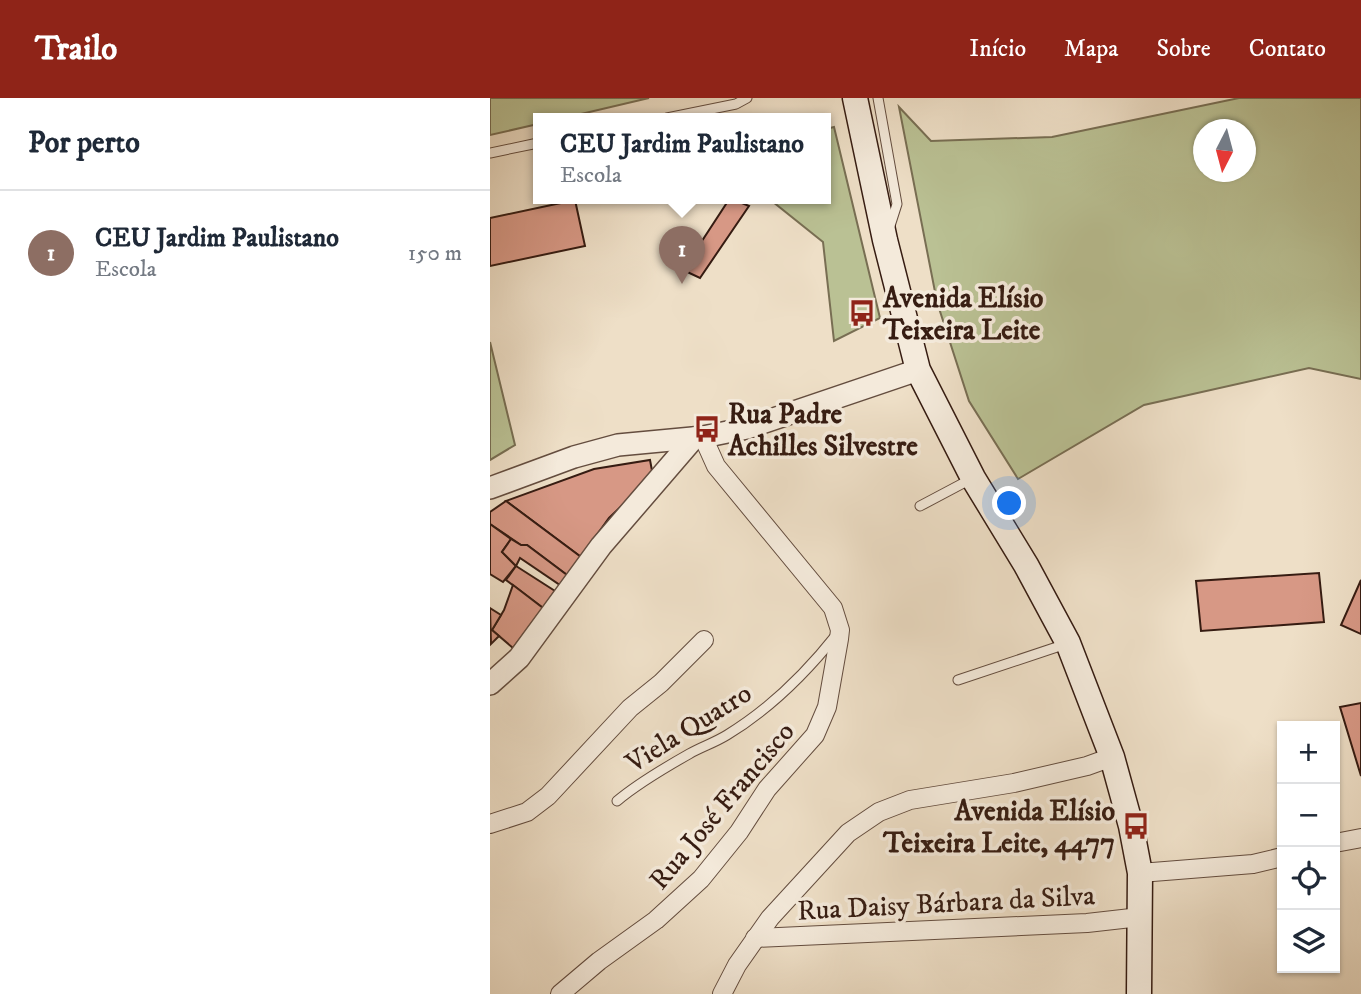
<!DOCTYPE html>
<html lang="pt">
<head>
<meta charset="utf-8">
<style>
  :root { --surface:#fff; --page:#f6f6f7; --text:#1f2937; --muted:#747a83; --line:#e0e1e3; --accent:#8f2418 }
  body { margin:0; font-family:"IM FELL DW Pica",serif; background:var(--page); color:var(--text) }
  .controls { position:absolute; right:21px; bottom:21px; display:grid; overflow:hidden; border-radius:0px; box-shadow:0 2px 5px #0004 }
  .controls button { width:63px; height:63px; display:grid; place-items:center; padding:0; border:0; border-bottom:2px solid var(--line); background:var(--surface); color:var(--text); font:35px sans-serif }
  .compass { position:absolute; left:703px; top:21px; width:63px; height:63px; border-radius:50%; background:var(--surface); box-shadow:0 2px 5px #0004; rotate:186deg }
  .you { position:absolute; left:520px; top:406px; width:24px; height:24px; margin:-18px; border:5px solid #fff; border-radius:50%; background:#1a73e8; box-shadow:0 0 0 10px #1a73e833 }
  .badge { display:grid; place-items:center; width:46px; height:46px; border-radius:50%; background:var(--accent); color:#fff; font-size:23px; font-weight:700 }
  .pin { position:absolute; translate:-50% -58px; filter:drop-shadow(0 2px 4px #0008) }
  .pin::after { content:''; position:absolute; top:37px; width:24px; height:21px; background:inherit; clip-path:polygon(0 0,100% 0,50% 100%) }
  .popup { position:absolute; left:43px; top:15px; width:298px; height:91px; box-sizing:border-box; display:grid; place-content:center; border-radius:0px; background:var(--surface); filter:drop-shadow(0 2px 5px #0005); font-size:23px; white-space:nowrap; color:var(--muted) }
  .popup b { font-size:26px; color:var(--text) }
  .popup::after { content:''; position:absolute; left:50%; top:100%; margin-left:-14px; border:14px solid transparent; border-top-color:var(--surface) }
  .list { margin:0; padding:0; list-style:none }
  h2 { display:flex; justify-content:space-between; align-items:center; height:91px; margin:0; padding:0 28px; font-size:30px }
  h2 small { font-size:23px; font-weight:400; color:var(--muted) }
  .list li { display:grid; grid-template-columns:46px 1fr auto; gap:21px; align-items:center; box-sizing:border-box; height:126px; padding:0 28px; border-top:2px solid var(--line) }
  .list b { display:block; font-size:26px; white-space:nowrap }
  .list p { margin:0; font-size:23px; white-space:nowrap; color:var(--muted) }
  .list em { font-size:23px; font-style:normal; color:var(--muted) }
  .icon { flex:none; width:38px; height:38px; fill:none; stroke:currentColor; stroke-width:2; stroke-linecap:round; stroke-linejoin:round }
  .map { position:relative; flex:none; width:871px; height:896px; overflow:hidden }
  header { display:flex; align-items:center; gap:42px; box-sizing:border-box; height:98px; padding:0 35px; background:var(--accent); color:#fff }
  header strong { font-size:33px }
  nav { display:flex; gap:38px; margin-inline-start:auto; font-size:24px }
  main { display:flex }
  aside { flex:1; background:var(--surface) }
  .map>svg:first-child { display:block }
  .green { fill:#bac194; stroke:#786e53; stroke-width:2; fill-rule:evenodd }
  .building { fill:#d79885; stroke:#361c12; stroke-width:2 }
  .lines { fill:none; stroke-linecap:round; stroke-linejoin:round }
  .service-casing { stroke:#644d3f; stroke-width:11 }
  .minor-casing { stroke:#644d3f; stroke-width:20 }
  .tertiary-casing { stroke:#644d3f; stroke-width:24 }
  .secondary-casing { stroke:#361c12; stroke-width:27 }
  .service { stroke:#f4eadb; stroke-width:9 }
  .minor { stroke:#f4eadb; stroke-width:18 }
  .tertiary { stroke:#f4eadb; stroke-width:21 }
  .secondary { stroke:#f4eadb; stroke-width:24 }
  .labels { text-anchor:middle; stroke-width:7; stroke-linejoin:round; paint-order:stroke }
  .poi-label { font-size:28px; font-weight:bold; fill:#361c12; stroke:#f4eadb; text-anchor:start }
  .street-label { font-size:28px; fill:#361c12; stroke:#f4eadb }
</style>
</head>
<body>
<header>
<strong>Trailo</strong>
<nav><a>Início</a><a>Mapa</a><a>Sobre</a><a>Contato</a></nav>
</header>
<main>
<aside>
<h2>Por perto<small></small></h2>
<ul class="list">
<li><span class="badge" style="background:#8d6e63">1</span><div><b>CEU Jardim Paulistano</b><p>Escola</p></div><em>150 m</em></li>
</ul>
</aside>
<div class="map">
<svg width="871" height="896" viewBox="0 0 871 896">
  <rect width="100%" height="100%" fill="#eedfc7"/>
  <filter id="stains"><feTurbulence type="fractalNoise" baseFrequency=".00286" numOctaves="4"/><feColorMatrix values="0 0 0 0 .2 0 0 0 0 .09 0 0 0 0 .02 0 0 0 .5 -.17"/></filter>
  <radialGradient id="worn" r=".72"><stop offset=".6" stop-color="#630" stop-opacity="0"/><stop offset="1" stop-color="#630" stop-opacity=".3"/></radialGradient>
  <g class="green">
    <polygon points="0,0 159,0 74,20 48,20 48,26 0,37"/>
    <path d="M 749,0 L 871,0 L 871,281 L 819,270 L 654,307 L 528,381 L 479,303 L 447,204 L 409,9 L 441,43 L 562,39 ZM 713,32 L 755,32 L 755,74 L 713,74 Z"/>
    <polygon points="344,29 390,220 344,243 333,144 283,104 265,100 336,100 336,31"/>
    <polygon points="0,244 25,347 0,362"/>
  </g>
  <g class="building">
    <polygon points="240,100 259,108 210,180 193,172"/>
    <polygon points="85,102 95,148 0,168 0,120"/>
    <polygon points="160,362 163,378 119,420 91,459 16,403 104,371"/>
    <polygon points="16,403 91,459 77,477 37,447 31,447 0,426 0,414"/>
    <polygon points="0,426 21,441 12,454 26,468 13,484 0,476"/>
    <polygon points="21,441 31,447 37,447 77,477 70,487 30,460 26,468 12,454"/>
    <polygon points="26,468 65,493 53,510 16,482"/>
    <polygon points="829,475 834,524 711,533 706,483"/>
    <polygon points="871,482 871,536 851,527"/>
    <polygon points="23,487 53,510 23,550 2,532 14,512"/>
    <polygon points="0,510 11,517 2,532 9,538 1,546"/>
    <polygon points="871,605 871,678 850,609"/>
  </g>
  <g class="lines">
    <defs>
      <g id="service">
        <polyline points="388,0 407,106 399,131"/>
        <polyline points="177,20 246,6 257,0"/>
        <polyline points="0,55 48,45"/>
        <polyline points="430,408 481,381"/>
        <polyline points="468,582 576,546"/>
        <path d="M 127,703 C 146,687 176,669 199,656 C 211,649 224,645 237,637 C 278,612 317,574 347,536"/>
      </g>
      <g id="minor">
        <polyline points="0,726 37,714 58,698 140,610 171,585 214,542"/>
        <polyline points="845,745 871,740"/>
        <polyline points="650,775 763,766 792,759"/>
        <polyline points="265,840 597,825 650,819"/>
        <polyline points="70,896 109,863 166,822 211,781 249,734 277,691 325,637 337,609 349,541 350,532 343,510 226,368 213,339"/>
        <polyline points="232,896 247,867 280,820 358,735 389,714 420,702 524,685 597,668 622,659"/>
      </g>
      <g id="tertiary">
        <polyline points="0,390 84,359 128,347 213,339 257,330 428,272"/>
        <polyline points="0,586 29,560 111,448 204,340"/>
      </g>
      <polyline id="secondary" points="365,0 395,142 428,272 483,380 536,467 578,545 622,659 641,728 650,775 649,896"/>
    </defs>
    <use href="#service" class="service-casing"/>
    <use href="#minor" class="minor-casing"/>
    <use href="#tertiary" class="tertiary-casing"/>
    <use href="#secondary" class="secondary-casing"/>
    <use href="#service" class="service"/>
    <use href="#minor" class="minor"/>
    <use href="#tertiary" class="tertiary"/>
    <use href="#secondary" class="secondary"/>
  </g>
  <defs>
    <symbol id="bus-bare" viewBox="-9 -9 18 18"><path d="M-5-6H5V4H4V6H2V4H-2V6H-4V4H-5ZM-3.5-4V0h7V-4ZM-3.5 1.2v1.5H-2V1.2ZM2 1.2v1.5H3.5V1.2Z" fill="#8f2418" stroke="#f4eadb" stroke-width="2.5" paint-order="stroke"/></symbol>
  </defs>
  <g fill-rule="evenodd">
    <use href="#bus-bare" x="353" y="196" width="38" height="38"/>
    <use href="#bus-bare" x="198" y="312" width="38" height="38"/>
    <use href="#bus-bare" x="627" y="709" width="38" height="38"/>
  </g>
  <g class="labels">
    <g class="poi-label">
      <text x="393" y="209">Avenida Elísio<tspan x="393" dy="32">Teixeira Leite</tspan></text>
      <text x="238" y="325">Rua Padre<tspan x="238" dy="32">Achilles Silvestre</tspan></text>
      <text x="625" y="722" text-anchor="end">Avenida Elísio<tspan x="625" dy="32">Teixeira Leite, 4477</tspan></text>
    </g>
    <g class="street-label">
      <text transform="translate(198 629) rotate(-32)" y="10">Viela Quatro</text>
      <text transform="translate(231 707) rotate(-50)" y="10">Rua José Francisco</text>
      <text transform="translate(456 804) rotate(-3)" y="10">Rua Daisy Bárbara da Silva</text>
    </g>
  </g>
  <rect width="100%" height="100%" filter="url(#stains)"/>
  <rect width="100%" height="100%" fill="url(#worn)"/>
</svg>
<div class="controls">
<button>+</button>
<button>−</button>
<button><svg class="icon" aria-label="locate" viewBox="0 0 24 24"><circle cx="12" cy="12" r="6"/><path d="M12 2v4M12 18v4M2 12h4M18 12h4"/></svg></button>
<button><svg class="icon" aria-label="layers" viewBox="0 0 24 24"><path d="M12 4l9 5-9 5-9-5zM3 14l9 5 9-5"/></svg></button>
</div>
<svg class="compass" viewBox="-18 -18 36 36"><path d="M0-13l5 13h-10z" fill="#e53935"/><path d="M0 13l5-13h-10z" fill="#747a83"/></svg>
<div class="you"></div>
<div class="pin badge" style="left:192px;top:186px;background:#8d6e63">1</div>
<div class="popup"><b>CEU Jardim Paulistano</b>Escola</div>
</div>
</main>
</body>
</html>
